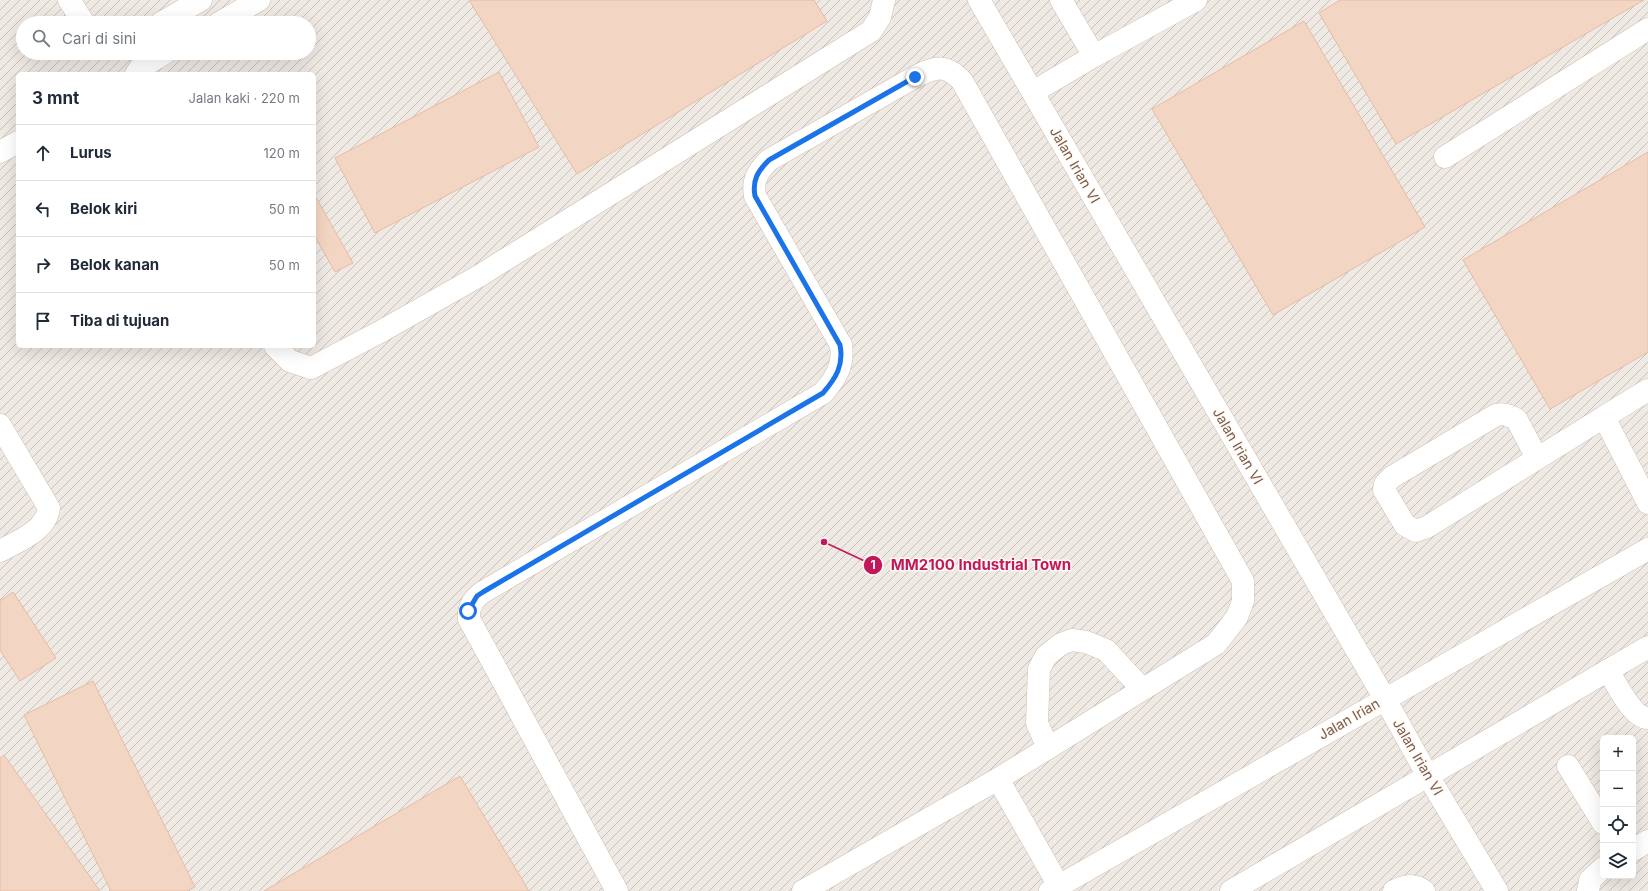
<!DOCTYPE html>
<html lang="id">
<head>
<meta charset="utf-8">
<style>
  :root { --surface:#fff; --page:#f2f2f3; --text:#1f2937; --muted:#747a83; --line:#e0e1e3 }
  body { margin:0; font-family:Inter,sans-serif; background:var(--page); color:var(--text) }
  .controls { position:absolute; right:12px; bottom:12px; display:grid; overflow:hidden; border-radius:6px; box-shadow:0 4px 16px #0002 }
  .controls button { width:36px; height:36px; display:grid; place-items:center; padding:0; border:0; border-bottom:1px solid var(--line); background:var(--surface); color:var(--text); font:20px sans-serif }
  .stop { position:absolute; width:12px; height:12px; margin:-9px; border:3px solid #1a73e8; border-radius:50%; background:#fff }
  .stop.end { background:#1a73e8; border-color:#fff; box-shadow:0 1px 4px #0008 }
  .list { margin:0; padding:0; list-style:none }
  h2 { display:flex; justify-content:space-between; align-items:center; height:52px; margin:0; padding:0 16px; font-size:17px }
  h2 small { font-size:13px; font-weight:400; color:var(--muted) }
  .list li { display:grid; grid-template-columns:26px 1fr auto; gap:12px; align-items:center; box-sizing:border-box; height:56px; padding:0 16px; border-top:1px solid var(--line) }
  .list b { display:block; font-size:15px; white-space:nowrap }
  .list em { font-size:13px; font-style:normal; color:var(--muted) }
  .icon { flex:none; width:22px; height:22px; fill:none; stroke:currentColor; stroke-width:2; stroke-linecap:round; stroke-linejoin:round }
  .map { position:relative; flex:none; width:1648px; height:891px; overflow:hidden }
  .search { position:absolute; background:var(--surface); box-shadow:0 4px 16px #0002; left:16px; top:16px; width:300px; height:44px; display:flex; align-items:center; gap:10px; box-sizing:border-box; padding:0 14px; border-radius:22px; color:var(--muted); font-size:15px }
  .panel { position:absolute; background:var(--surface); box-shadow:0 4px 16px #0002; left:16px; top:72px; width:300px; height:276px; border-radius:6px }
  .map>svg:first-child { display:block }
  .industrial { fill:url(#industrial-furrows); fill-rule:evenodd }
  .building { fill:#f3d5c3; stroke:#e6bba3 }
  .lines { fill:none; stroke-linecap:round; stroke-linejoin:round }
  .minor-casing { stroke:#d1beb0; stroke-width:23 }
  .minor { stroke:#fff; stroke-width:22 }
  .route { stroke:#1a73e8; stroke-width:5 }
  .labels { text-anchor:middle; stroke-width:3; stroke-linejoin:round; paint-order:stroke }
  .street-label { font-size:14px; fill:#7a5c4d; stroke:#fffaf3 }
  .leader { fill:none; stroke:#c2185b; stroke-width:1.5 }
  .callout-dot { fill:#c2185b; stroke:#fffaf3; stroke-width:1.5 }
  .mark-label { font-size:12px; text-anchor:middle; font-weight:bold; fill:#fff }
  .callout-label { font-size:15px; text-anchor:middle; font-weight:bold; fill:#c2185b; stroke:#fffaf3; stroke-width:3; stroke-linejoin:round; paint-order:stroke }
</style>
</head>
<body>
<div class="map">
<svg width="1648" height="891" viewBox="0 0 1648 891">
  <defs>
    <pattern id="industrial-furrows" width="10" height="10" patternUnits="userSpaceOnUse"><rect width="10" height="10" fill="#efe9e4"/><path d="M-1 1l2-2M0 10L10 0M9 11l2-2" fill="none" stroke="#c7c0bb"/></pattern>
  </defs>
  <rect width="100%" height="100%" fill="#fdf6ec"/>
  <path class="industrial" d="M 0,0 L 1648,0 L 1648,891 L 0,891 ZM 23,23 L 309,23 L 309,53 L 23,53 ZM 18,74 L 314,74 L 314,346 L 18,346 ZM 1603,738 L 1633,738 L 1633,876 L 1603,876 Z"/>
  <g class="building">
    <polygon points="469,0 814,0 827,21 577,174"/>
    <polygon points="1340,0 1644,0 1396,144 1319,13"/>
    <polygon points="1304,21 1425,227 1273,315 1152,109"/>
    <polygon points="499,72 539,147 375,233 335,158"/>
    <polygon points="1648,152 1648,352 1550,409 1463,260"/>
    <polygon points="314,194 353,263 335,272 314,235"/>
    <polygon points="13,592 56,658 20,681 0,650 0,601"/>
    <polygon points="93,681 195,887 187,891 111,891 24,715"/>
    <polygon points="4,755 100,891 0,891 0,758"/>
    <polygon points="460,776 529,891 264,891"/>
  </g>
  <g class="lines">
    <defs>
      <g id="minor">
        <polyline points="69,0 84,23"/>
        <polyline points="979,0 1385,699 1428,776 1497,891"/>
        <polyline points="1061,0 1094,56"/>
        <polyline points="161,23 201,0"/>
        <polyline points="219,23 259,0"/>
        <polyline points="136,74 140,68 165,53"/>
        <polyline points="1033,92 1094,56 1196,0"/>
        <polyline points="0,152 18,142"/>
        <polyline points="1445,157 1648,29"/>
        <polyline points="275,346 290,361 311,368 378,333 479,276 871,31 880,17 884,0"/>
        <polyline points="1648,390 1604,417 1648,503"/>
        <path d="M 0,425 L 49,508 C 46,531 18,541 0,551"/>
        <path d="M 1537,458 L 1517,420 C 1510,415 1504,413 1496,415 L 1392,477 L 1385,484 L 1384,490 L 1405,525 L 1416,531 L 1427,527 L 1604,417"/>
        <path d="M 1608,670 C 1616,683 1632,718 1648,718"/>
        <polyline points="1048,748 1037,723 1039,669 1046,656 1061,644 1072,640 1086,642 1106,650 1142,689"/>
        <polyline points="1568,766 1603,823"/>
        <polyline points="1633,850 1648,841"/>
        <path d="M 617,891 L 469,619 C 468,607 473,599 483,592 L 823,393 C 836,378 844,365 841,345 L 755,196 C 752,180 758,171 769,160 L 915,77 C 935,67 945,63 962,81 L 1243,581 L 1243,601 L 1237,617 L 1216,644 L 998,779 L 1059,886"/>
        <polyline points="803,891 998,779"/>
        <polyline points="1050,891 1648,549"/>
        <polyline points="1231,891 1648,647"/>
        <path d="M 1394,891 C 1404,886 1413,883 1424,891"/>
        <polyline points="1588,891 1590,880 1603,868"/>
      </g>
    </defs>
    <use href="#minor" class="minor-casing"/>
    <use href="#minor" class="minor"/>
  </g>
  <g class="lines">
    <path class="route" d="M 468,611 L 477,596 L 483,592 L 823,393 C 836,378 844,365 840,345 L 755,196 C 752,180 758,171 769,160 L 915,77"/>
  </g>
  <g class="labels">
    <g class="street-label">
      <text transform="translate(1075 165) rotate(60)" y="5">Jalan Irian VI</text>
      <text transform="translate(1238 446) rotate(60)" y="5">Jalan Irian VI</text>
      <text transform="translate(1349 719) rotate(-30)" y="5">Jalan Irian</text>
      <text transform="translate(1418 757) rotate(60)" y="5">Jalan Irian VI</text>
    </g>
  </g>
  <path class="leader" d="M824 542L873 565"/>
  <g class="callout-dot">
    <circle cx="824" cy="542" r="4"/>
    <circle cx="873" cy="565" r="10"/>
  </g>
  <g class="mark-label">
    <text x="873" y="569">1</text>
  </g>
  <g class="callout-label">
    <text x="981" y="570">MM2100 Industrial Town</text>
  </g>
</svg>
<div class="controls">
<button>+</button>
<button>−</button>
<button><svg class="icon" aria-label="locate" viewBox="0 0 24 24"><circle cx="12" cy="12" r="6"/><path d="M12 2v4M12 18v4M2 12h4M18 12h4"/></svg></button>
<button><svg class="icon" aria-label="layers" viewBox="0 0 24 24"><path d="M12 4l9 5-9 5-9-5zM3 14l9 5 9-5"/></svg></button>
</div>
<div class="stop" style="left:468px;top:611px"></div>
<div class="stop end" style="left:915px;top:77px"></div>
<div class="search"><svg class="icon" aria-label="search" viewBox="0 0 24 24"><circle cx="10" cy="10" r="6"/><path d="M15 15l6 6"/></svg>Cari di sini</div>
<section class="panel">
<h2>3 mnt<small>Jalan kaki · 220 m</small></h2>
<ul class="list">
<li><svg class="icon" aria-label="ahead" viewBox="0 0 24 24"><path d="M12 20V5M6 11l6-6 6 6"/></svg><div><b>Lurus</b></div><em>120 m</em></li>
<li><svg class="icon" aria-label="left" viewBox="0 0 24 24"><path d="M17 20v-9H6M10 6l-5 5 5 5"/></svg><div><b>Belok kiri</b></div><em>50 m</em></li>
<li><svg class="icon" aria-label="right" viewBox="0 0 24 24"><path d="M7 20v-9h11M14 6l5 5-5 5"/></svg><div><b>Belok kanan</b></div><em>50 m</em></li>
<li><svg class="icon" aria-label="arrive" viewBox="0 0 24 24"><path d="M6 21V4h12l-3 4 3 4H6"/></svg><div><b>Tiba di tujuan</b></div></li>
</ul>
</section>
</div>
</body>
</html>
